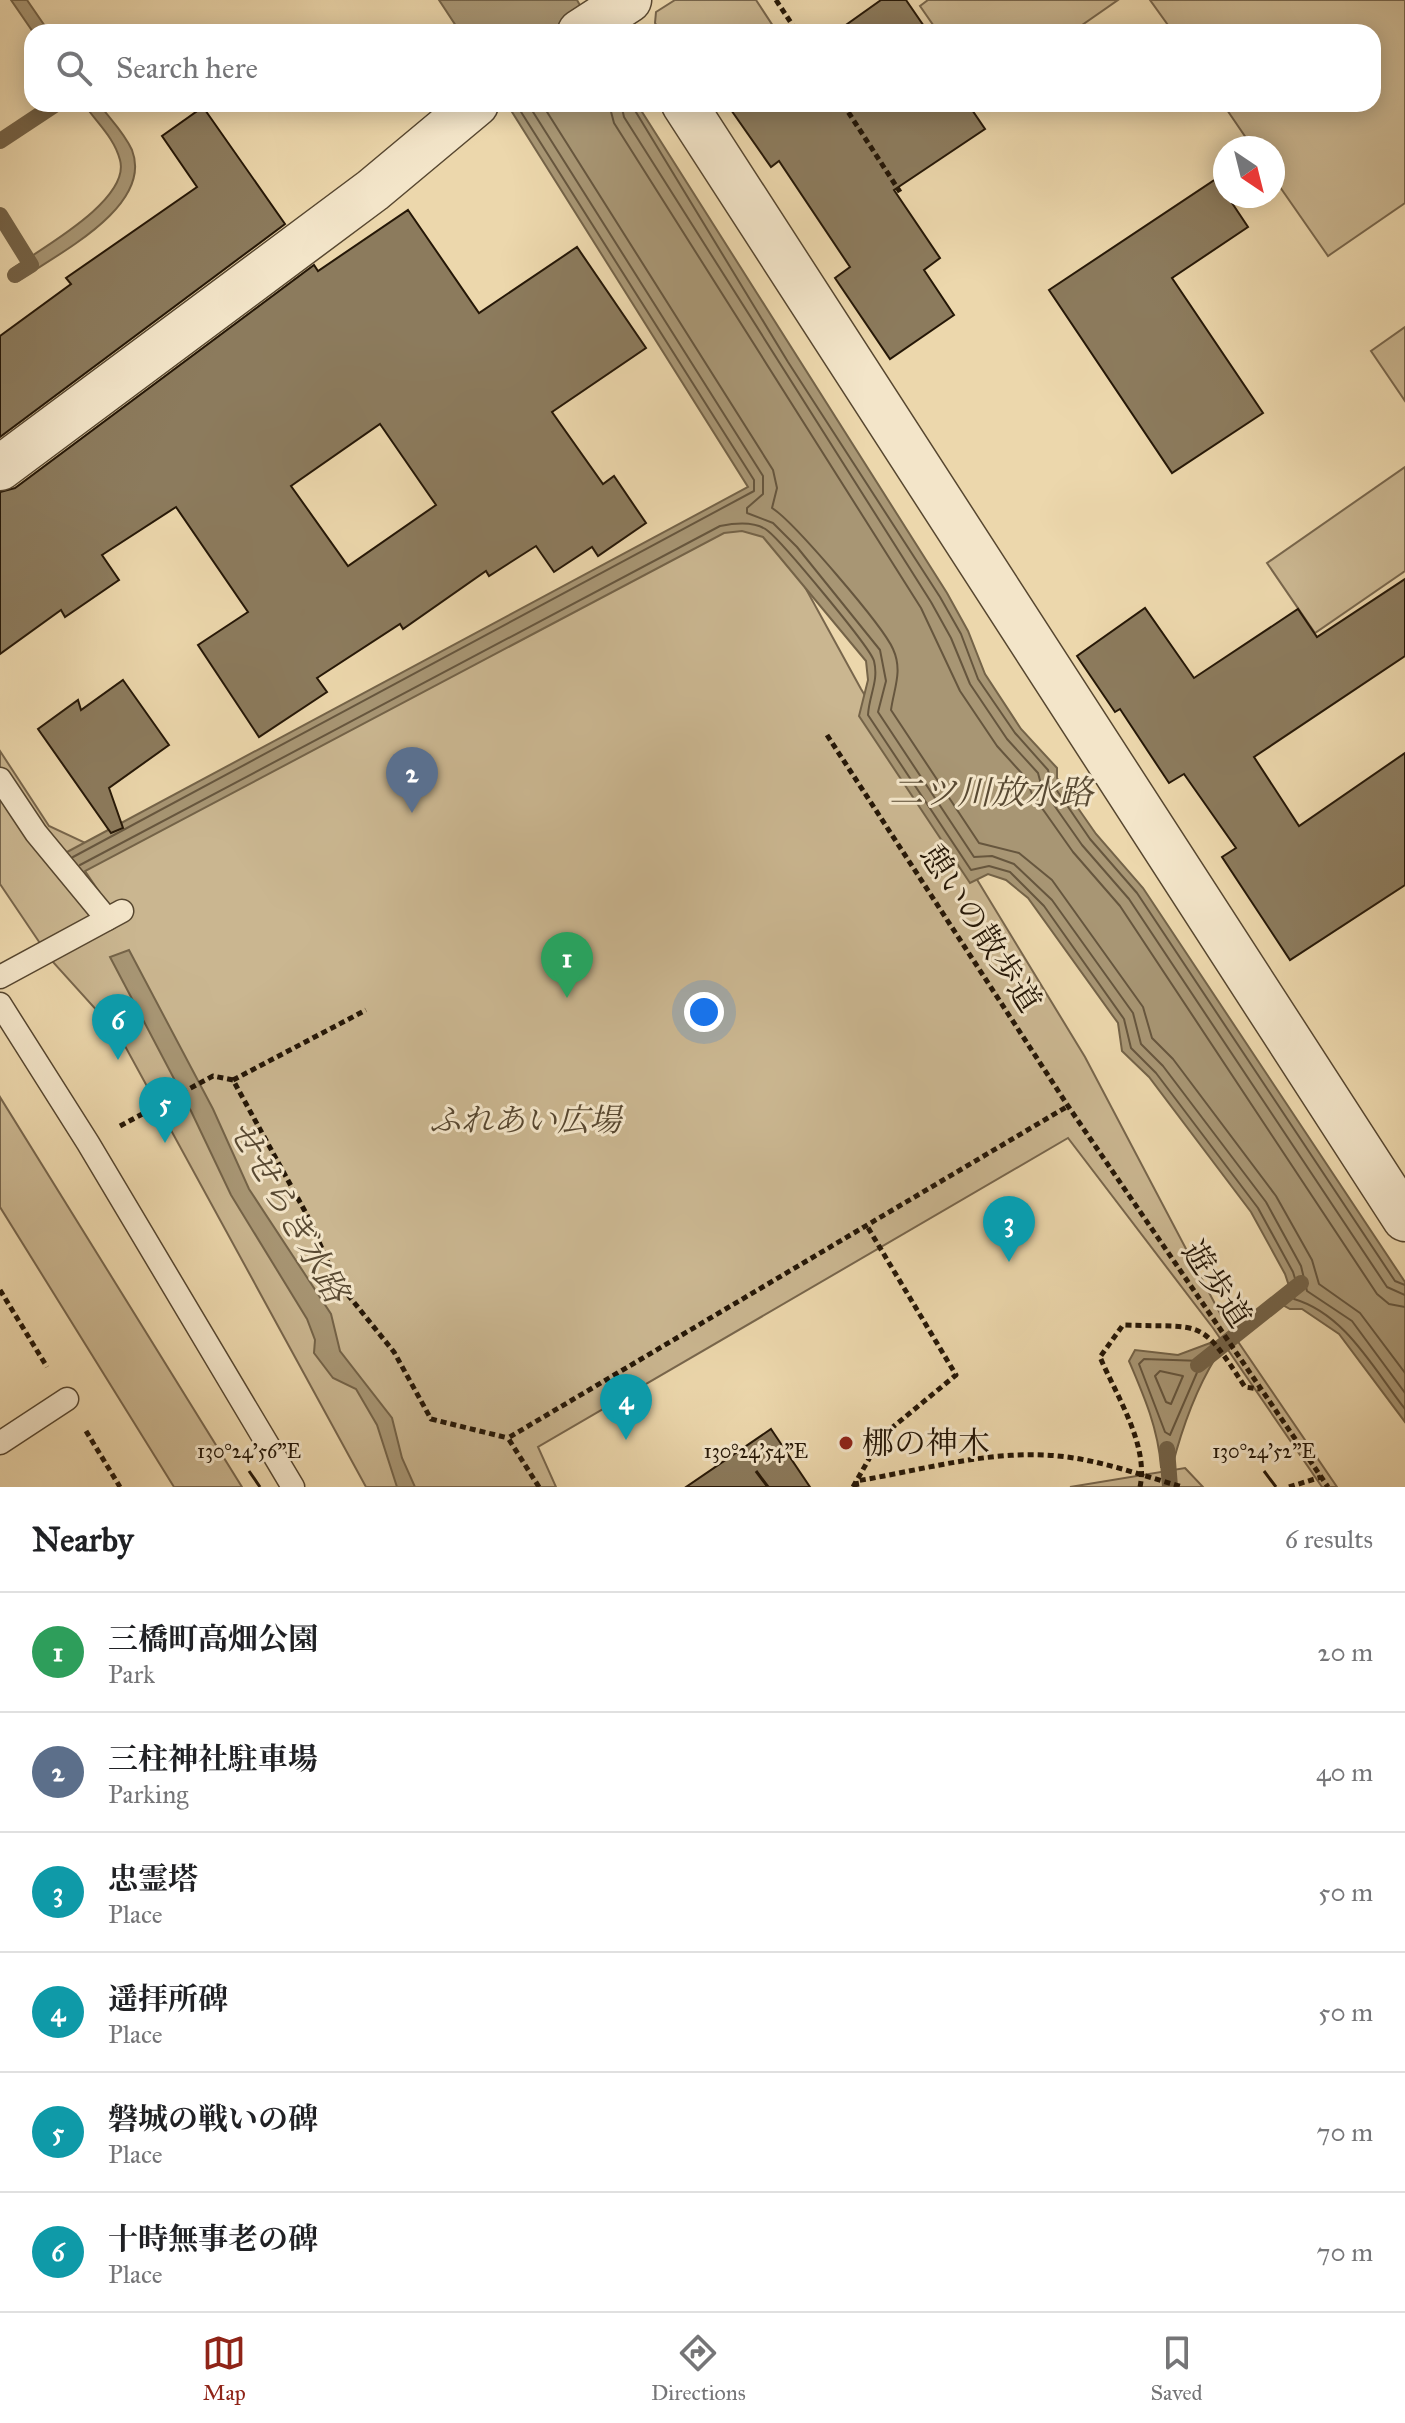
<!DOCTYPE html>
<html lang="en">
<head>
<meta charset="utf-8">
<style>
  :root { --surface:#fff; --page:#f2f2f2; --text:#202124; --muted:#757577; --line:#e0e0e0; --accent:#8f2418 }
  body { margin:0; font-family:"IM FELL Great Primer","Noto Serif JP",serif; background:var(--page); color:var(--text) }
  .compass { position:absolute; left:1213px; top:136px; width:72px; height:72px; border-radius:50%; background:var(--surface); box-shadow:0 4px 20px #0003; rotate:145deg }
  .you { position:absolute; left:704px; top:1012px; width:28px; height:28px; margin:-20px; border:6px solid #fff; border-radius:50%; background:#1a73e8; box-shadow:0 0 0 12px #1a73e833 }
  .badge { display:grid; place-items:center; width:52px; height:52px; border-radius:50%; background:var(--accent); color:#fff; font-size:26px; font-weight:700 }
  .pin { position:absolute; translate:-50% -66px; filter:drop-shadow(0 2px 4px #0008) }
  .pin::after { content:''; position:absolute; top:42px; width:28px; height:24px; background:inherit; clip-path:polygon(0 0,100% 0,50% 100%) }
  .list { margin:0; padding:0; list-style:none }
  h2 { display:flex; justify-content:space-between; align-items:center; height:104px; margin:0; padding:0 32px; font-size:34px }
  h2 small { font-size:26px; font-weight:400; color:var(--muted) }
  .list li { display:grid; grid-template-columns:52px 1fr auto; gap:24px; align-items:center; box-sizing:border-box; height:120px; padding:0 32px; border-top:2px solid var(--line) }
  .list b { display:block; font-size:30px; white-space:nowrap }
  .list p { margin:0; font-size:26px; white-space:nowrap; color:var(--muted) }
  .list em { font-size:26px; font-style:normal; color:var(--muted) }
  .icon { flex:none; width:44px; height:44px; fill:none; stroke:currentColor; stroke-width:2; stroke-linecap:round; stroke-linejoin:round }
  .map { position:relative; flex:none; width:1405px; height:1487px; overflow:hidden }
  .search { position:absolute; background:var(--surface); box-shadow:0 4px 20px #0003; left:24px; right:24px; top:24px; height:88px; display:flex; align-items:center; gap:20px; box-sizing:border-box; padding:0 28px; border-radius:24px; color:var(--muted); font-size:30px }
  .sheet { height:824px; background:var(--surface) }
  nav { display:flex; justify-content:space-around; align-items:center; box-sizing:border-box; height:112px; border-top:2px solid var(--line); background:var(--surface); font-size:22px; color:var(--muted) }
  nav a { display:grid; justify-items:center; gap:4px }
  nav .on { color:var(--accent) }
  .map>svg:first-child { display:block }
  .green { fill:#cab690; stroke:#78664c; stroke-width:2 }
  .water { fill:#a89674; stroke:#746348; stroke-width:2 }
  .lines { fill:none; stroke-linecap:round; stroke-linejoin:round }
  .shore { stroke:#66563e; stroke-width:2 }
  .stream { stroke:#746348; stroke-width:16 }
  .building { fill:#8c7b5d; stroke:#251707; stroke-width:2; fill-rule:evenodd }
  .lane-casing { stroke:#574730; stroke-width:25 }
  .street-casing { stroke:#574730; stroke-width:47 }
  .path { stroke:#251707; stroke-width:5; stroke-dasharray:6 4; stroke-linecap:butt }
  .lane { stroke:#f3e5c9; stroke-width:22 }
  .street { stroke:#f3e5c9; stroke-width:44 }
  .ticks { fill:none; stroke:#251707; stroke-width:3 }
  .poi-dot { fill:#8f2418; stroke:#f3e5c9; stroke-width:3 }
  .labels { text-anchor:middle; stroke-width:6; stroke-linejoin:round; paint-order:stroke }
  .street-label { font-size:32px; fill:#251707; stroke:#f3e5c9 }
  .park-label { font-size:32px; font-style:italic; fill:#574730; stroke:#f3e5c9 }
  .poi-label { font-size:32px; fill:#251707; stroke:#f3e5c9; text-anchor:start }
  .water-label { font-size:34px; font-style:italic; fill:#594a33; stroke:#f3e5c9 }
  .ticks-label { font-size:20px; text-anchor:middle; fill:#251707; stroke:#f3e5c9; stroke-width:6; stroke-linejoin:round; paint-order:stroke }
</style>
</head>
<body>
<div class="map">
<svg width="1405" height="1487" viewBox="0 0 1405 1487">
  <rect width="100%" height="100%" fill="#ecd7ac"/>
  <filter id="stains"><feTurbulence type="fractalNoise" baseFrequency=".0025" numOctaves="4"/><feColorMatrix values="0 0 0 0 .2 0 0 0 0 .09 0 0 0 0 .02 0 0 0 .5 -.17"/></filter>
  <radialGradient id="worn" r=".72"><stop offset=".6" stop-color="#630" stop-opacity="0"/><stop offset="1" stop-color="#630" stop-opacity=".3"/></radialGradient>
  <g class="green">
    <polygon points="675,0 756,0 777,32 661,32 655,23 656,12"/>
    <polygon points="928,0 1118,0 1072,32 938,32 920,6"/>
    <polygon points="1150,0 1405,0 1405,203 1328,256 1273,177 1273,148 1253,148 1223,104 1373,104 1373,32 1173,32"/>
    <polygon points="1405,327 1405,401 1371,351"/>
    <polygon points="1405,467 1405,571 1315,633 1267,563"/>
    <polygon points="762,509 861,689 1085,1057 1224,1321 1337,1487 1322,1487 1213,1328 1068,1138 538,1447 556,1487 366,1487 119,1035 52,961 0,884 0,751 49,826 98,849"/>
    <polygon points="0,1097 242,1487 174,1487 0,1207"/>
    <polygon points="1185,1468 1203,1487 1070,1487"/>
  </g>
  <g class="water">
    <polygon points="11,0 27,0 49,32 33,32"/>
    <polygon points="439,0 577,0 595,32 460,32"/>
    <path d="M 84,104 L 99,104 C 110,119 124,132 132,150 C 154,207 55,255 18,281 L 12,269 C 40,249 131,200 120,160 C 114,137 96,122 84,104 Z"/>
    <polygon points="507,104 637,104 947,593 968,631 985,674 1021,729 1057,768 1057,778 1096,834 1143,888 1405,1282 1405,1422 1339,1334 1302,1309 1290,1309 1281,1304 1289,1286 1285,1274 1251,1212 1149,1077 1122,1051 1118,1023 1028,898 1006,880 988,874 970,883 859,716 868,680 866,661 763,537 742,531 724,533 85,871 100,893 54,859 748,487"/>
    <polygon points="129,950 213,1109 249,1189 331,1314 340,1351 392,1418 402,1458 415,1487 397,1487 377,1425 356,1389 333,1378 314,1353 315,1340 307,1319 231,1195 191,1111 110,957"/>
    <path d="M 1210,1343 L 1216,1357 C 1195,1391 1182,1428 1172,1467 L 1161,1467 C 1158,1428 1144,1396 1129,1361 L 1135,1350 L 1178,1355 Z"/>
  </g>
  <g class="lines">
    <g class="shore">
      <polyline points="528,104 763,476 763,494 747,508 747,513 773,523 797,547 880,650 886,681 878,712 974,857 992,856 1014,864 1052,900 1133,1013 1141,1044 1163,1066 1266,1202 1301,1266 1307,1291 1352,1321 1405,1393"/>
      <path d="M 542,104 L 773,470 L 777,488 L 772,508 C 793,521 883,626 893,649 C 903,671 894,688 891,710 L 979,843 L 1019,853 L 1052,880 L 1143,1007 L 1152,1038 L 1173,1059 L 1276,1196 L 1312,1260 L 1319,1284 L 1360,1313 L 1405,1373"/>
      <polyline points="609,104 614,123 921,608 960,691 997,746 1026,778 1032,794 1073,852 1120,906 1377,1294 1389,1304 1405,1307"/>
      <polyline points="621,104 624,117 931,602 951,638 970,684 1007,739 1038,773 1042,788 1082,845 1129,899 1387,1287 1405,1295"/>
      <polyline points="631,104 788,362 940,597 961,634 978,679 1015,733 1048,770 1051,782 1090,839 1137,893 1395,1281 1405,1285"/>
      <polyline points="73,857 754,491 754,480 516,104"/>
      <path d="M 80,865 L 720,526 C 735,523 756,521 768,531 C 783,543 870,647 874,661 C 879,681 869,695 868,715 L 971,870 L 989,866 L 1010,872 L 1044,906 L 1124,1019 L 1131,1048 L 1156,1073 L 1258,1208 L 1293,1272 L 1297,1285 L 1294,1299 C 1345,1314 1373,1368 1405,1409"/>
      <polygon points="1144,1359 1202,1361 1170,1435 1165,1432 1139,1364"/>
      <polygon points="1160,1371 1183,1376 1171,1404 1166,1402 1155,1376"/>
    </g>
    <g class="stream">
      <polyline points="0,141 56,104"/>
      <polyline points="0,215 31,265 15,275"/>
      <polyline points="1198,1365 1301,1283"/>
      <polyline points="1167,1449 1170,1487"/>
    </g>
  </g>
  <g class="building">
    <polygon points="881,0 906,0 928,32 836,32"/>
    <polygon points="733,104 968,104 985,129 894,190 940,258 924,270 954,315 890,359 835,278 850,267 779,161 771,167 729,107"/>
    <polygon points="203,107 285,224 0,437 0,336 71,284 66,278 197,187 162,136"/>
    <polygon points="1216,179 1248,227 1172,278 1263,413 1172,473 1049,290"/>
    <path d="M 408,210 L 479,313 L 577,247 L 646,348 L 552,412 L 603,484 L 614,476 L 646,523 L 598,556 L 592,547 L 554,572 L 536,546 L 489,576 L 486,571 L 403,629 L 400,624 L 317,678 L 327,692 L 259,737 L 198,645 L 248,612 L 176,507 L 102,555 L 119,580 L 65,617 L 61,610 L 0,654 L 0,492 L 15,488 L 314,265 L 318,271 ZM 380,424 L 436,505 L 348,566 L 291,486 Z"/>
    <polygon points="1405,579 1405,656 1254,757 1299,826 1405,753 1405,885 1290,960 1222,857 1236,848 1184,774 1169,783 1120,709 1115,712 1077,656 1145,608 1194,678 1298,609 1317,637"/>
    <polygon points="123,680 169,745 109,788 123,828 111,833 38,729 78,700 81,710"/>
    <polygon points="771,1429 810,1487 686,1487"/>
  </g>
  <g class="lines">
    <defs>
      <g id="lane">
        <polyline points="0,779 36,833 107,919"/>
        <polyline points="0,977 122,911"/>
        <polyline points="0,1004 88,1143 293,1487"/>
        <polyline points="0,1443 67,1399"/>
      </g>
      <g id="street">
        <polyline points="580,32 629,0"/>
        <polyline points="684,104 1405,1219"/>
        <polyline points="0,468 373,190 476,104"/>
      </g>
    </defs>
    <use href="#lane" class="lane-casing"/>
    <use href="#street" class="street-casing"/>
    <g class="path">
      <polyline points="776,0 797,32"/>
      <polyline points="843,104 900,192"/>
      <polyline points="827,735 1068,1106 1328,1487"/>
      <polyline points="233,1080 366,1010"/>
      <polyline points="120,1126 213,1076 233,1080 307,1215 336,1280 394,1352 431,1419 508,1438"/>
      <polyline points="0,1290 47,1367"/>
      <polyline points="86,1431 120,1487"/>
      <polyline points="539,1487 508,1438 1068,1106"/>
      <polyline points="853,1487 882,1436 956,1375 867,1226"/>
      <path d="M 857,1487 L 856,1481 C 918,1471 981,1452 1045,1455 C 1092,1457 1137,1474 1183,1487"/>
      <path d="M 1140,1487 C 1149,1445 1116,1395 1100,1357 L 1123,1325 C 1204,1328 1199,1316 1245,1387 L 1260,1389"/>
      <polyline points="1289,1487 1321,1477"/>
    </g>
    <use href="#lane" class="lane"/>
    <use href="#street" class="street"/>
  </g>
  <path class="ticks" d="M 249,1471 L 260,1487M 756,1471 L 768,1487M 1264,1471 L 1276,1487"/>
  <circle class="poi-dot" cx="846" cy="1443" r="8"/>
  <g class="labels">
    <g class="street-label">
      <text transform="translate(981 928) rotate(57)" y="11">憩いの散歩道</text>
      <text transform="translate(1217 1284) rotate(56)" y="11">遊歩道</text>
    </g>
    <g class="park-label">
      <text x="525" y="1131">ふれあい広場</text>
    </g>
    <g class="poi-label">
      <text x="862" y="1454">梛の神木</text>
    </g>
    <g class="water-label">
      <text x="991" y="804">二ツ川放水路</text>
      <text transform="translate(289 1211) rotate(60)" y="12">せせらぎ水路</text>
    </g>
  </g>
  <g class="ticks-label">
    <text x="249" y="1458">130°24'56"E</text>
    <text x="756" y="1458">130°24'54"E</text>
    <text x="1264" y="1458">130°24'52"E</text>
  </g>
  <rect width="100%" height="100%" filter="url(#stains)"/>
  <rect width="100%" height="100%" fill="url(#worn)"/>
</svg>
<svg class="compass" viewBox="-18 -18 36 36"><path d="M0-13l5 13h-10z" fill="#e53935"/><path d="M0 13l5-13h-10z" fill="#757577"/></svg>
<div class="you"></div>
<div class="pin badge" style="left:567px;top:998px;background:#2e9e5b">1</div>
<div class="pin badge" style="left:412px;top:813px;background:#5c6f8a">2</div>
<div class="pin badge" style="left:1009px;top:1262px;background:#0f9aa8">3</div>
<div class="pin badge" style="left:626px;top:1440px;background:#0f9aa8">4</div>
<div class="pin badge" style="left:165px;top:1143px;background:#0f9aa8">5</div>
<div class="pin badge" style="left:118px;top:1060px;background:#0f9aa8">6</div>
<div class="search"><svg class="icon" aria-label="search" viewBox="0 0 24 24"><circle cx="10" cy="10" r="6"/><path d="M15 15l6 6"/></svg>Search here</div>
</div>
<section class="sheet">
<h2>Nearby<small>6 results</small></h2>
<ul class="list">
<li><span class="badge" style="background:#2e9e5b">1</span><div><b>三橋町高畑公園</b><p>Park</p></div><em>20 m</em></li>
<li><span class="badge" style="background:#5c6f8a">2</span><div><b>三柱神社駐車場</b><p>Parking</p></div><em>40 m</em></li>
<li><span class="badge" style="background:#0f9aa8">3</span><div><b>忠霊塔</b><p>Place</p></div><em>50 m</em></li>
<li><span class="badge" style="background:#0f9aa8">4</span><div><b>遥拝所碑</b><p>Place</p></div><em>50 m</em></li>
<li><span class="badge" style="background:#0f9aa8">5</span><div><b>磐城の戦いの碑</b><p>Place</p></div><em>70 m</em></li>
<li><span class="badge" style="background:#0f9aa8">6</span><div><b>十時無事老の碑</b><p>Place</p></div><em>70 m</em></li>
</ul>
</section>
<nav>
<a class="on"><svg class="icon" aria-label="map" viewBox="0 0 24 24"><path d="M3 6l6-2 6 2 6-2v14l-6 2-6-2-6 2zM9 4v14M15 6v14"/></svg>Map</a>
<a><svg class="icon" aria-label="directions" viewBox="0 0 24 24"><path d="M12 3l9 9-9 9-9-9zM9 14v-3h6M13 9l2 2-2 2"/></svg>Directions</a>
<a><svg class="icon" aria-label="saved" viewBox="0 0 24 24"><path d="M7 4h10v16l-5-4-5 4z"/></svg>Saved</a>
</nav>
</body>
</html>
